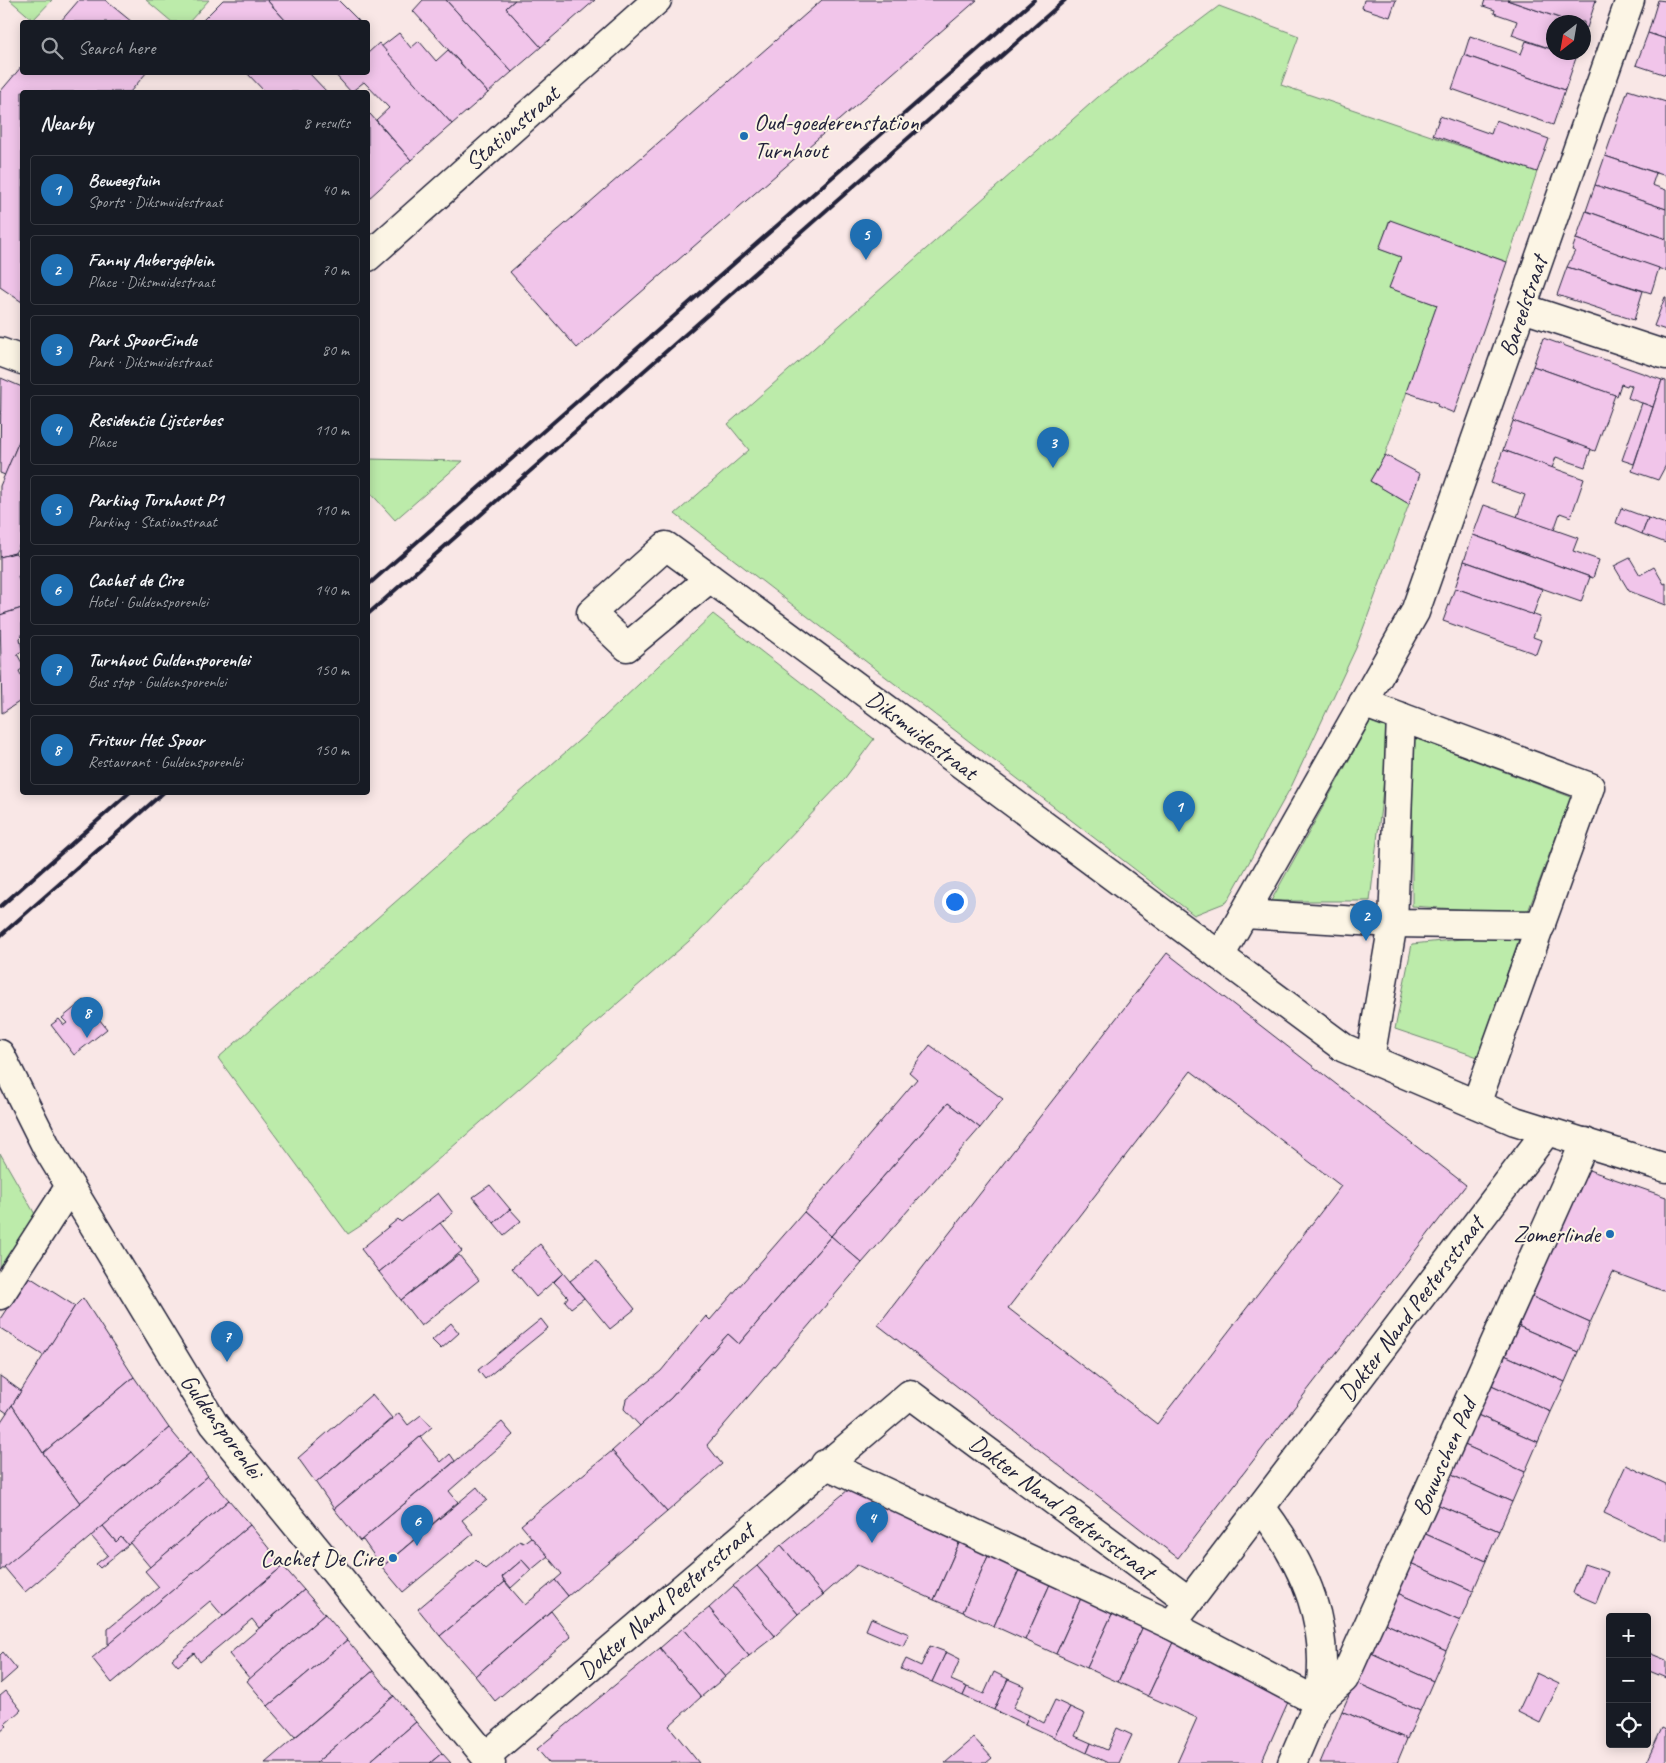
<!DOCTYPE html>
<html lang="en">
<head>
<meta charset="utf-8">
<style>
  :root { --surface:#171b24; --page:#242831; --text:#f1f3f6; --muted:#9ea1a6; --line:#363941; --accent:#1f6fb2 }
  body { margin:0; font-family:Caveat,sans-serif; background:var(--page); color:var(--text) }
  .controls { position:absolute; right:15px; bottom:15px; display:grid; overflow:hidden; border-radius:5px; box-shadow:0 2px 12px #0003 }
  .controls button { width:45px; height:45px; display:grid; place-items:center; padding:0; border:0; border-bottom:1px solid var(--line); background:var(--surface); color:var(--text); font:25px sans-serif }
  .compass { position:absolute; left:1546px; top:15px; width:45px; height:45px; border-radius:50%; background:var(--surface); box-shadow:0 2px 12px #0003; rotate:211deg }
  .you { position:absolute; left:954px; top:901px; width:18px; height:18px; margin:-12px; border:4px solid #fff; border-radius:50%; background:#1a73e8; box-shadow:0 0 0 8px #1a73e833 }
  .badge { display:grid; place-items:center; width:32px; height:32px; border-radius:50%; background:var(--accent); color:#fff; font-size:16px; font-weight:700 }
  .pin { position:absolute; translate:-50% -41px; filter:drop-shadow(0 1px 2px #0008) }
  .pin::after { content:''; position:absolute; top:26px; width:18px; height:15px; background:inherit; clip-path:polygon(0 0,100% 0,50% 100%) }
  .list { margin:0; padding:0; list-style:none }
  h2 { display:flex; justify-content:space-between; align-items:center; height:65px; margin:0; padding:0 20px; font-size:21px }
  h2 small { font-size:16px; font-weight:400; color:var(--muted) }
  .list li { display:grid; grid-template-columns:32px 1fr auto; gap:15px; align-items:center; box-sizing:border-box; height:70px; margin:0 10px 10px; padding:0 10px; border:1px solid var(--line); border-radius:5px }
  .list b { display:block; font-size:19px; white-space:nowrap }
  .list p { margin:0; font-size:16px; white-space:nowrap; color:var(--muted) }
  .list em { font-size:16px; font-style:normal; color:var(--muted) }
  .icon { flex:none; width:28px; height:28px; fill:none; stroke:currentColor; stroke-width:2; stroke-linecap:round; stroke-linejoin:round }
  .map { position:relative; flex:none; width:1666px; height:1763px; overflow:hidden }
  .search { position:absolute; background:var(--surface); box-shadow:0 2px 12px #0003; left:20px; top:20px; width:350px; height:55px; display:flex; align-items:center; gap:12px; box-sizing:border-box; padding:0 18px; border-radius:5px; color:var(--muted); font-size:19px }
  .panel { position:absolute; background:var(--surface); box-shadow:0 2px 12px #0003; left:20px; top:90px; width:350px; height:705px; border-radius:5px }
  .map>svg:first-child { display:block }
  .green { fill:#bcebaa; stroke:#6f8672 }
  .building { fill:#f1c5ea; stroke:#22223b; fill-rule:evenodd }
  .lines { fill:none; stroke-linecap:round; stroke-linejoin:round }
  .minor-casing { stroke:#22223b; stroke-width:31 }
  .minor { stroke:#fcf5e5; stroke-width:28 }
  .rail { stroke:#22223b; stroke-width:4 }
  .poi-dot { fill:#1f6fb2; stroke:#fcf5e5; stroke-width:2 }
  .labels { text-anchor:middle; stroke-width:4; stroke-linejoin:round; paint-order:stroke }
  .poi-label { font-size:24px; fill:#22223b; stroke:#fcf5e5; text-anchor:end }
  .street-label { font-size:24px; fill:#22223b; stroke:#fcf5e5 }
</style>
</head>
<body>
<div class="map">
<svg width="1666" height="1763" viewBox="0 0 1666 1763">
  <rect width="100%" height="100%" fill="#f9e7e6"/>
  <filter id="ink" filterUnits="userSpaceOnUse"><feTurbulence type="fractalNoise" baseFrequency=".02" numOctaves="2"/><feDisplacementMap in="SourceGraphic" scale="10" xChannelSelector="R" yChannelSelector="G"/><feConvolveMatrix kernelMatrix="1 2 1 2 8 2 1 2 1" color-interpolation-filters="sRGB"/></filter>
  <g filter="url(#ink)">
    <g class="green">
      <polygon points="10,0 52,0 33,20"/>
      <polygon points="146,0 209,0 189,22 172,22"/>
      <polygon points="1219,6 1299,36 1281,85 1537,172 1507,262 1389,221 1380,249 1401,257 1390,288 1437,305 1385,455 1370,481 1409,504 1356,648 1292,785 1227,902 1194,915 675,514 749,450 728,424 1098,97"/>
      <polygon points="368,459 463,461 395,520 368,490"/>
      <polygon points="713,614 874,739 842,782 696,935 365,1223 348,1234 218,1058 584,736"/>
      <polygon points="1370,722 1390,729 1370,901 1271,901"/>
      <polygon points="1412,737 1571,797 1527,914 1412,906"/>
      <polygon points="1521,933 1478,1057 1395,1029 1412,944"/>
      <polygon points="0,1153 36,1216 0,1272"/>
    </g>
    <g class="building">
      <polygon points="79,0 105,0 132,22 60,22"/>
      <polygon points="223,0 267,0 287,22 201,22"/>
      <polygon points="267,0 338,0 360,22 287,22"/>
      <polygon points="423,0 446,0 512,72 488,93 413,11"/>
      <polygon points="446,0 515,0 506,8 541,47 512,72"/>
      <polygon points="515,0 595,0 541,47 506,8"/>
      <polygon points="822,0 977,0 577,348 510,272"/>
      <polygon points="1364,0 1396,0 1390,17 1362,8"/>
      <polygon points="1485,0 1507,0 1571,22 1554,22 1554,50 1512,35 1517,21 1494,13 1495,10 1483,6"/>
      <polygon points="1507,0 1596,0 1587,28 1584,27 1584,22 1571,22"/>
      <polygon points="1658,0 1666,1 1666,39 1648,33"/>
      <polygon points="399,33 411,48 419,41 436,61 448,50 488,93 452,124 381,47"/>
      <polygon points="1648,33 1666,39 1666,75 1636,65"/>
      <polygon points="1470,36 1521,54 1526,41 1554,50 1554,52 1576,58 1565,90 1464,55"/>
      <polygon points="379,43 452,124 411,160 376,120 389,108 364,82 351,92 333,72 368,72 368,53"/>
      <polygon points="1560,52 1578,52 1576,58"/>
      <polygon points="1464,55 1565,90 1553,125 1452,89"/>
      <polygon points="22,66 22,72 147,72 130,92 22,92 22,302 0,287 0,92"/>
      <polygon points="246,72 308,72 327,92 265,92"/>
      <polygon points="1628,90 1666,102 1666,176 1605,156"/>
      <polygon points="370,114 411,160 368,199 368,116"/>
      <polygon points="1440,116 1491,134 1496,120 1549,139 1537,172 1433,135"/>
      <polygon points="1605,156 1656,173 1652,185 1666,190 1666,209 1595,185"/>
      <polygon points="1595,185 1666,209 1666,239 1586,211"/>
      <polygon points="1586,211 1666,239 1666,271 1576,239"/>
      <polygon points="1390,220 1507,262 1454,413 1437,406 1438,403 1406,392 1437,305 1389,288 1401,257 1379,249"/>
      <polygon points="1576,239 1659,268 1651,293 1567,267 1575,251 1572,250"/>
      <polygon points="1567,267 1643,291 1634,320 1557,295"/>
      <polygon points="1665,297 1666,297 1666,330 1654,326"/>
      <polygon points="1543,338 1662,380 1653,407 1628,398 1632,386 1628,384 1627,386 1621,384 1617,396 1533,366"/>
      <polygon points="1533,366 1615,395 1595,451 1513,421"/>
      <polygon points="1,378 22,387 22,434 5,475 0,473"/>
      <polygon points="1662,380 1666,381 1666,465 1658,480 1632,471"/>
      <polygon points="1642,403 1653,407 1634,464 1622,460"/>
      <polygon points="1513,421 1591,449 1585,467 1556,457 1552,468 1503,450"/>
      <polygon points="22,434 22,540 15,553 0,557 0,486"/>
      <polygon points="1503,450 1584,479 1571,517 1560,513 1554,530 1517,517 1525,495 1491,483"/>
      <polygon points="1385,455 1420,474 1409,504 1370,481"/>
      <polygon points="1484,505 1578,538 1573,551 1599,560 1593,578 1473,535"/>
      <polygon points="1621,508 1648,518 1642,534 1616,523"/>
      <polygon points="1648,518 1666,524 1666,543 1642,534"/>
      <polygon points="1473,535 1590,577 1581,602 1464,561"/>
      <polygon points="15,553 22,559 22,574 18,576 22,591 22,608 0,615 0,557"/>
      <polygon points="1630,558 1640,575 1654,567 1664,584 1666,583 1666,605 1629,591 1614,566"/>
      <polygon points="1464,561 1542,589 1533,615 1455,588"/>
      <polygon points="1455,588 1540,617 1533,637 1541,640 1536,654 1443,621"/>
      <polygon points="22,608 22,636 20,638 22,651 17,654 22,663 22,669 19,671 22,677 22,700 2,713 0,615"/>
      <path d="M 1167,953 L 1466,1185 L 1178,1558 L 878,1325 ZM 1191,1071 L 1341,1186 L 1157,1424 L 1008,1308 Z"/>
      <polygon points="84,1000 107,1029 74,1055 51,1025 59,1019 64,1025 67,1023 62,1018"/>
      <polygon points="930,1045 1003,1099 980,1128 948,1103 831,1236 804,1212 917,1079 909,1072"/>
      <polygon points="948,1103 980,1128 862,1263 831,1236"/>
      <polygon points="1583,1168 1666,1197 1666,1292 1613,1272 1590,1323 1526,1294"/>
      <polygon points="490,1185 510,1209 494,1223 473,1197"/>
      <polygon points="438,1193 453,1213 379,1272 361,1249 398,1219 401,1222"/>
      <polygon points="510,1209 521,1221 504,1235 494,1223"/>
      <polygon points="804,1212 831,1236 739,1344 728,1334 671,1398 640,1426 624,1409 626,1399 661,1371 706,1316 710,1320"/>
      <polygon points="440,1223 462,1251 401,1300 379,1272"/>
      <polygon points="831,1236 862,1263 707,1445 722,1464 667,1512 612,1451 671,1398 728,1334 739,1344"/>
      <polygon points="540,1244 563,1273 536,1297 512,1268"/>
      <polygon points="459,1255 479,1280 421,1326 401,1300"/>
      <polygon points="596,1261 635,1309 610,1329 570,1281"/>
      <polygon points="563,1273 584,1298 571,1308 565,1301 568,1297 554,1282"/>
      <polygon points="28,1276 75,1306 44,1356 0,1328 0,1319"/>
      <polygon points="1526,1294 1590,1323 1578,1352 1513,1324"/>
      <polygon points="83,1298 134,1377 43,1453 12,1405 75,1306"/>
      <polygon points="541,1319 548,1328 485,1379 478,1370"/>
      <polygon points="451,1323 459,1333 441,1349 432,1340"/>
      <polygon points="1513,1324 1578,1352 1565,1382 1500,1353"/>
      <polygon points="1500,1353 1565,1382 1551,1412 1487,1383"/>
      <polygon points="0,1376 21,1391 7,1413 0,1408"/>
      <polygon points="134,1377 169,1428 80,1503 43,1453"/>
      <polygon points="1487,1383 1551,1412 1538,1442 1473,1413"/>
      <polygon points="372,1394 392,1418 316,1483 298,1458"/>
      <polygon points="12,1405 43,1453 80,1503 0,1571 0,1423"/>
      <polygon points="399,1413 408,1425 421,1415 432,1427 334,1509 316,1483"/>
      <polygon points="1473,1413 1538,1442 1525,1472 1460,1443"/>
      <polygon points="502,1422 513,1435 449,1491 458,1502 382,1567 363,1540 360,1541"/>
      <polygon points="169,1428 190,1453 25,1592 4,1567"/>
      <polygon points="420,1437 441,1462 450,1454 455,1461 360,1541 334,1509"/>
      <polygon points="1460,1443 1525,1472 1512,1502 1447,1473"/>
      <polygon points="612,1451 667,1512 568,1596 555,1580 562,1574 521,1525"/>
      <polygon points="190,1453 208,1476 128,1545 121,1537 116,1542 103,1526"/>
      <polygon points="1626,1465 1666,1484 1666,1542 1604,1513"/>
      <polygon points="1447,1473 1512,1502 1499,1531 1434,1503"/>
      <polygon points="208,1476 229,1500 150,1567 130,1543"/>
      <polygon points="477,1487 487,1500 462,1520 473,1534 403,1592 382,1567"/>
      <polygon points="848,1490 960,1541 934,1600 857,1565 823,1595 781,1545"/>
      <polygon points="229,1500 250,1525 108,1645 108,1629 159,1587 145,1571"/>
      <polygon points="1434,1503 1499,1531 1486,1561 1421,1532"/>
      <polygon points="250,1525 283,1566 223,1616 210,1601 112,1683 92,1658"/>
      <polygon points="103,1526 116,1542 121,1537 128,1545 100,1568 96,1564 108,1555 91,1536"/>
      <polygon points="1421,1532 1486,1561 1473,1591 1408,1562"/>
      <polygon points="531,1537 548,1556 531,1570 522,1560 502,1577 505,1582 440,1636 418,1609 476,1560 485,1569 520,1541 523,1543"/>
      <polygon points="960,1541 989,1554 963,1612 934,1600"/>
      <polygon points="781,1545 823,1595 798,1614 757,1566"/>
      <polygon points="989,1554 1020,1568 994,1626 963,1612"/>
      <polygon points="522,1560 531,1570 511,1588 502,1577"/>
      <polygon points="1408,1562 1473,1591 1460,1621 1395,1592"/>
      <polygon points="1584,1564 1608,1572 1596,1603 1573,1593"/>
      <polygon points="283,1566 304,1590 259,1628 252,1619 200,1662 194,1653 178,1666 172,1659"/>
      <polygon points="757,1566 798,1614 775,1636 733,1586"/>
      <polygon points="1020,1568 1051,1582 1025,1640 994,1626"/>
      <polygon points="555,1580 568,1596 475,1676 440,1636 505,1582 525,1605"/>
      <polygon points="1051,1582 1082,1596 1056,1654 1025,1640"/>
      <polygon points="733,1586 775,1636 749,1656 709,1608"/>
      <polygon points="304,1590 325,1614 250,1679 229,1654"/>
      <polygon points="1395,1592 1460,1621 1446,1651 1382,1622"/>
      <polygon points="1082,1596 1114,1610 1087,1668 1056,1654"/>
      <polygon points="709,1608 749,1656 725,1677 683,1628"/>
      <polygon points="1114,1610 1144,1624 1118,1682 1087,1668"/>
      <polygon points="551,1611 571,1637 495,1701 475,1676"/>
      <polygon points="325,1614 347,1640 268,1706 247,1681"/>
      <polygon points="871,1618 909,1634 903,1646 866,1630"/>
      <polygon points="1382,1622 1446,1651 1433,1681 1369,1652"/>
      <polygon points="1144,1624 1175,1638 1148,1696 1118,1682"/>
      <polygon points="683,1628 725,1677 701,1697 660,1648"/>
      <polygon points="1175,1638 1292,1693 1261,1763 1177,1763 1197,1718 1148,1696"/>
      <polygon points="347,1640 373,1671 295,1737 268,1706"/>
      <polygon points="930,1646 946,1652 932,1682 901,1669 906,1659 921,1666"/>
      <polygon points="660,1648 701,1697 669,1726 699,1763 549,1763 537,1749"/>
      <polygon points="3,1652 17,1669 0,1684 0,1655"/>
      <polygon points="946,1652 960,1659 951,1680 967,1687 963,1696 932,1682"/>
      <polygon points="1369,1652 1433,1681 1420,1711 1355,1682"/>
      <polygon points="1649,1653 1666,1660 1666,1678 1647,1670"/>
      <polygon points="373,1671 394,1696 316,1763 265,1763"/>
      <polygon points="994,1672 1008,1679 994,1710 963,1696 967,1687 984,1694"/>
      <polygon points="1536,1673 1559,1684 1540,1723 1518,1712"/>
      <polygon points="1008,1679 1024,1686 1013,1708 1029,1715 1025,1724 994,1710"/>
      <polygon points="1355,1682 1420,1711 1407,1739 1342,1711"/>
      <polygon points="6,1691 21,1710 5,1724 7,1726 0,1732 0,1696"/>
      <polygon points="394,1696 416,1722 368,1763 316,1763"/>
      <polygon points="1055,1700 1070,1707 1054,1737 1025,1724 1029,1715 1044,1723"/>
      <polygon points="1070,1707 1085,1714 1075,1736 1091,1743 1087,1753 1054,1737"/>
      <polygon points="1342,1711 1407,1739 1397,1763 1320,1763"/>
      <polygon points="416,1722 442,1753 430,1763 368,1763"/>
      <polygon points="1117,1728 1132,1735 1119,1763 1108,1763 1087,1753 1091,1743 1107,1750"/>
      <polygon points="1662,1728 1666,1730 1666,1763 1646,1763"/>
      <polygon points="974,1738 992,1758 986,1763 945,1763"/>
      <polygon points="442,1753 451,1763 430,1763"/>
    </g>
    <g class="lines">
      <defs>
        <g id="minor">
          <polyline points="368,257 657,0"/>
          <polyline points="1523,308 1666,355"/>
          <polyline points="0,352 22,360"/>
          <polyline points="710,578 627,647 591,613 666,546 710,578 1134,892 1344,1048 1515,1121 1666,1168"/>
          <polyline points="1363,703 1590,787 1476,1104"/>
          <polyline points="1244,914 1393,923 1541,925"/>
          <polyline points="1220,956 1415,612 1630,0"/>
          <polyline points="0,1054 47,1148 214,1424 491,1763"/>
          <polyline points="1370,1059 1393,923 1401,717"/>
          <polyline points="0,1295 70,1186"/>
          <polyline points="825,1464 1171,1625 1547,1131"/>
          <path d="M 1171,1625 L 1318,1702 C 1333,1626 1305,1566 1261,1507"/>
          <polyline points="486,1756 910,1394 1189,1601"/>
          <polyline points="1292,1763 1318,1702 1344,1679 1585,1142"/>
        </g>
      </defs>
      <use href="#minor" class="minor-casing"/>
      <use href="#minor" class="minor"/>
      <g class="rail">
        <polyline points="368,585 1034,0"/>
        <polyline points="368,614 1065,0"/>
        <polyline points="0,907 130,792"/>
        <polyline points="0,936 164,792"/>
      </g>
    </g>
  </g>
  <g class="poi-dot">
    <circle cx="744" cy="136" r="5"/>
    <circle cx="1610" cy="1234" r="5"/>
    <circle cx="393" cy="1558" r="5"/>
  </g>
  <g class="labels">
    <g class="poi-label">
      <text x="754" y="130" text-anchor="start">Oud-goederenstation<tspan x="754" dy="28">Turnhout</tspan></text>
      <text x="1600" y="1242">Zomerlinde</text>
      <text x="383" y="1566">Cachet De Cire</text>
    </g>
    <g class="street-label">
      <text transform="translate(512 128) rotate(-41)" y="8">Stationstraat</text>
      <text transform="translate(1523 306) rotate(-71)" y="8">Bareelstraat</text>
      <text transform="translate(922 735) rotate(37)" y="8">Diksmuidestraat</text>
      <text transform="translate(1411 1309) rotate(-53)" y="8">Dokter Nand Peetersstraat</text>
      <text transform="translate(222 1426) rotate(54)" y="8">Guldensporenlei</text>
      <text transform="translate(1444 1457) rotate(-66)" y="8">Bouwschen Pad</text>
      <text transform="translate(1062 1507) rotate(37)" y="8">Dokter Nand Peetersstraat</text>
      <text transform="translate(666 1601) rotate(-41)" y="8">Dokter Nand Peetersstraat</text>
    </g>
  </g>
</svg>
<div class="controls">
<button>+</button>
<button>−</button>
<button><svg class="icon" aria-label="locate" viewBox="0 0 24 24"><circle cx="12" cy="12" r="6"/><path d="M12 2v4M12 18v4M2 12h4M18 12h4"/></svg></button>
</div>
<svg class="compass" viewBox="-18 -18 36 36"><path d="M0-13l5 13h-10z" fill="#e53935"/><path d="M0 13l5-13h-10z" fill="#9ea1a6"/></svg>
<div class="you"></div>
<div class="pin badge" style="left:1179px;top:832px">1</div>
<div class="pin badge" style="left:1366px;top:941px">2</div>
<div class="pin badge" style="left:1053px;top:468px">3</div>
<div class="pin badge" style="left:872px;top:1543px">4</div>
<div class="pin badge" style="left:866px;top:260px">5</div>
<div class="pin badge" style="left:417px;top:1546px">6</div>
<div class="pin badge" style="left:227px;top:1362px">7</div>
<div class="pin badge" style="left:87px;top:1038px">8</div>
<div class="search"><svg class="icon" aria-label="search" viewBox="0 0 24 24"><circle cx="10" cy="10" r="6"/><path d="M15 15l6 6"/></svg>Search here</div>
<section class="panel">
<h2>Nearby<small>8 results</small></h2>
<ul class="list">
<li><span class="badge">1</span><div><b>Beweegtuin</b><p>Sports · Diksmuidestraat</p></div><em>40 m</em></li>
<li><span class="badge">2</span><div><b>Fanny Aubergéplein</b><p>Place · Diksmuidestraat</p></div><em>70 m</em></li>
<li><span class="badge">3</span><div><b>Park SpoorEinde</b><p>Park · Diksmuidestraat</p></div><em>80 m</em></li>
<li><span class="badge">4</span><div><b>Residentie Lijsterbes</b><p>Place</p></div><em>110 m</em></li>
<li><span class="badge">5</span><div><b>Parking Turnhout P1</b><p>Parking · Stationstraat</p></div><em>110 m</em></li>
<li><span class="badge">6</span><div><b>Cachet de Cire</b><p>Hotel · Guldensporenlei</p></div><em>140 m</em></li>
<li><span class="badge">7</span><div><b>Turnhout Guldensporenlei</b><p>Bus stop · Guldensporenlei</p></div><em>150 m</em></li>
<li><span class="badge">8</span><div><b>Frituur Het Spoor</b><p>Restaurant · Guldensporenlei</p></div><em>150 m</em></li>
</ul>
</section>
</div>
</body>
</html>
